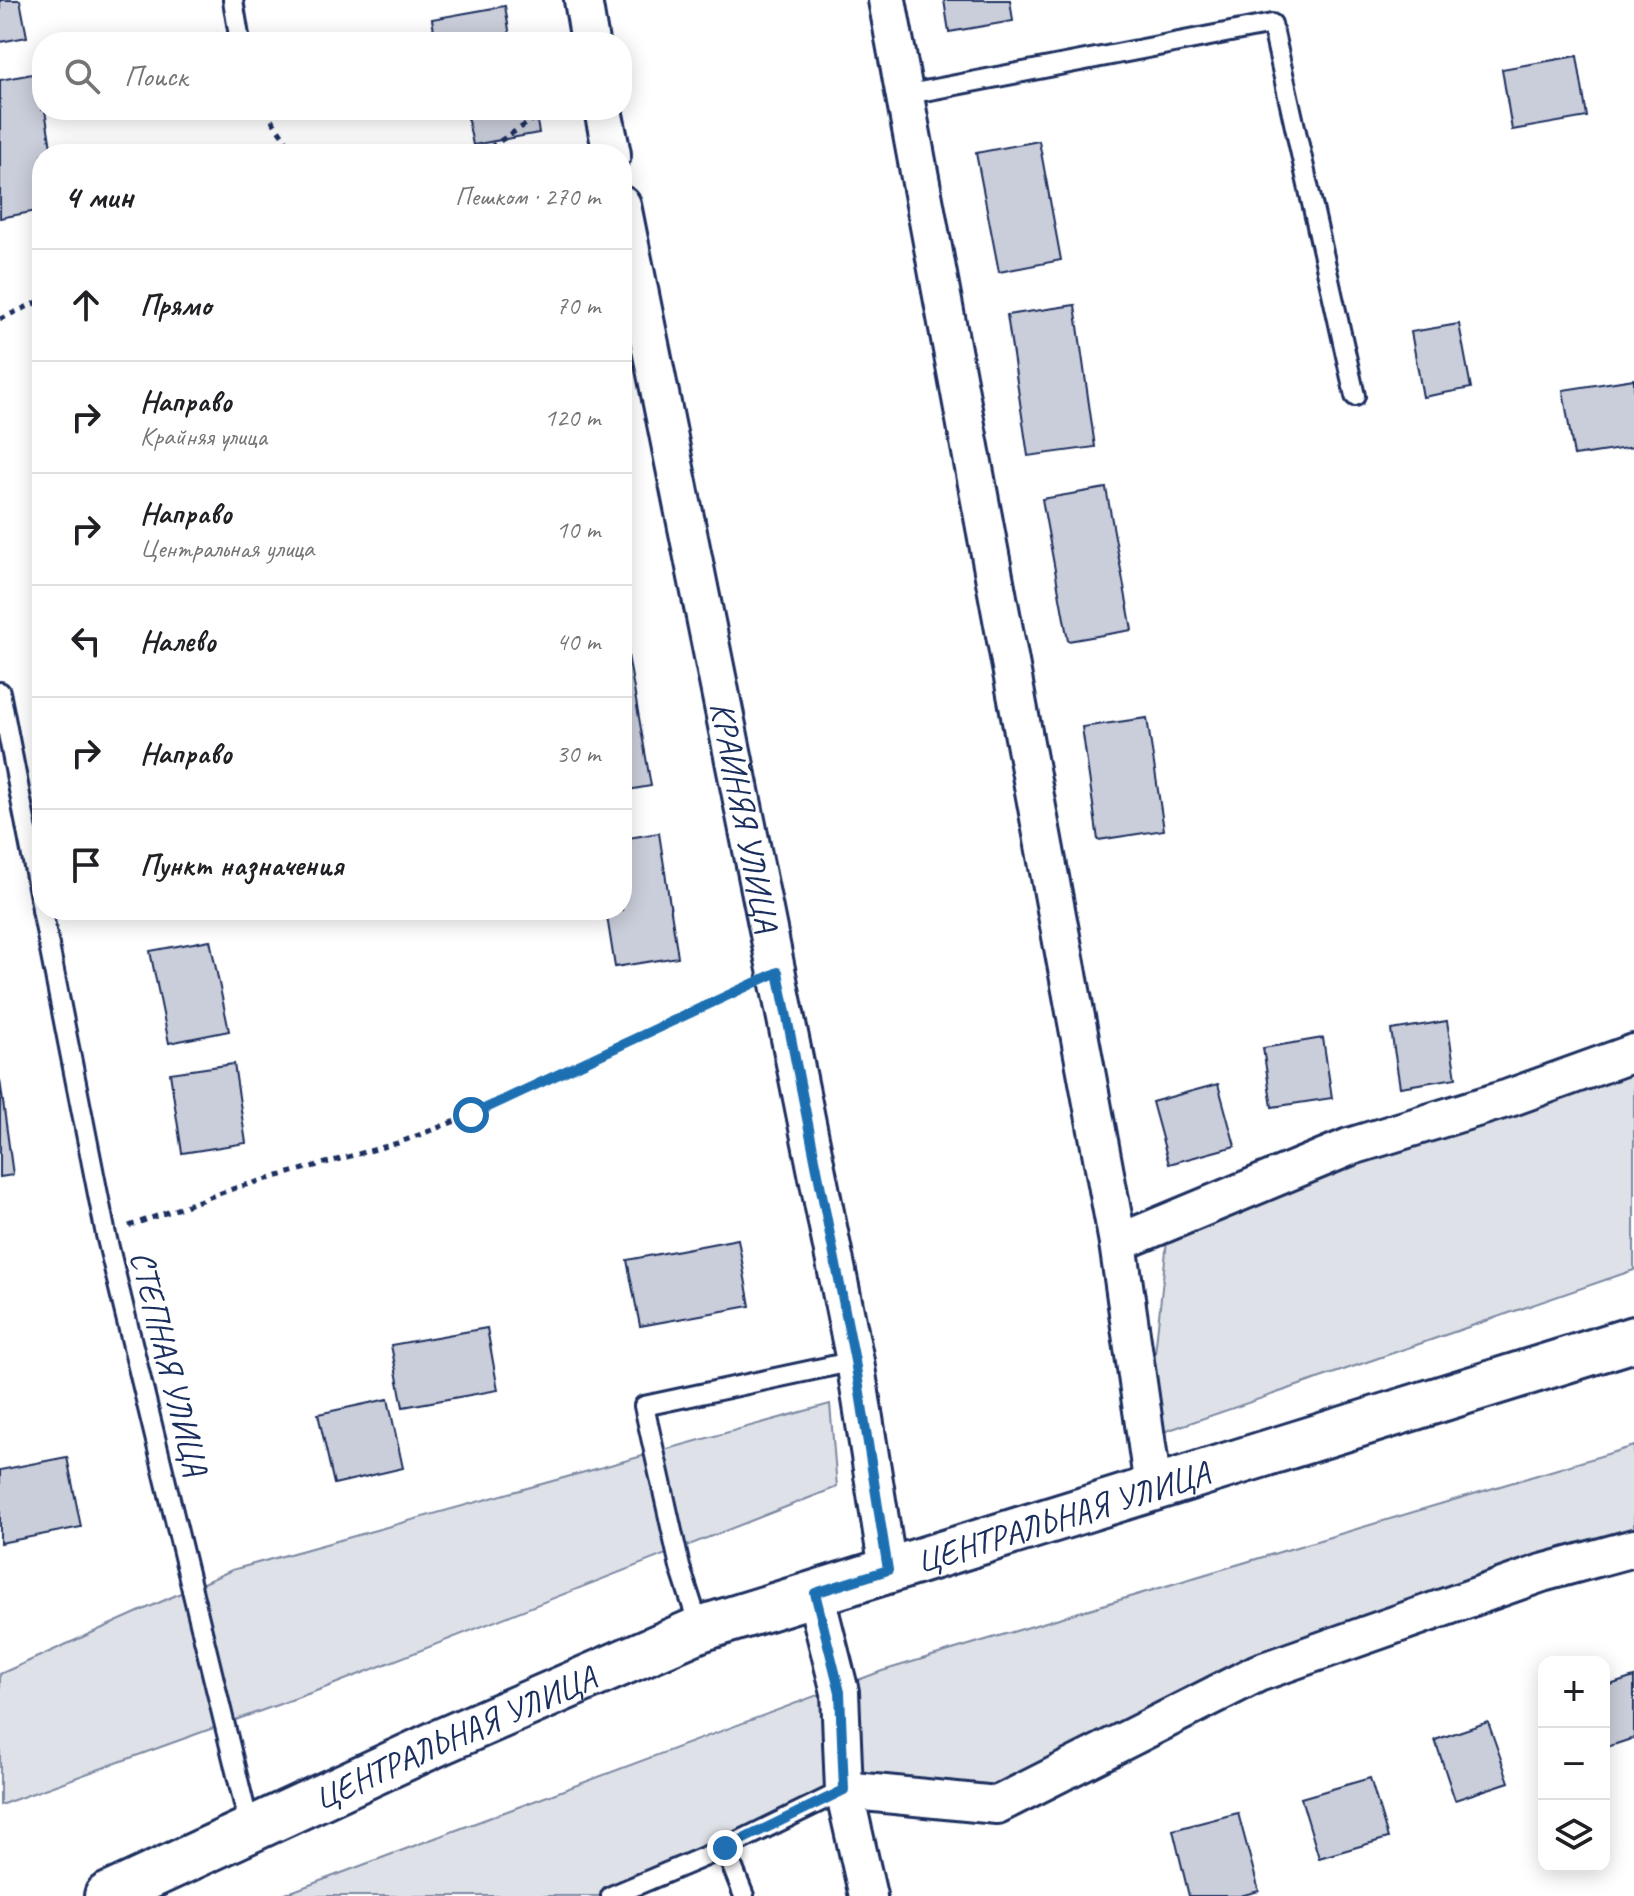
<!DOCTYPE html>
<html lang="ru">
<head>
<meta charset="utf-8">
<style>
  :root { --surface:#fff; --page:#f2f2f2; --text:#202124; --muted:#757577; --line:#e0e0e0 }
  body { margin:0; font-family:Caveat,sans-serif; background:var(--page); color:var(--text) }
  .controls { position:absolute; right:24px; bottom:24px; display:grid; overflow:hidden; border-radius:16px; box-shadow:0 4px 20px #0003 }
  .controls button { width:72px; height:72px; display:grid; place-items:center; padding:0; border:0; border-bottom:2px solid var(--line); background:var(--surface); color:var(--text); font:40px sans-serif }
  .stop { position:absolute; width:24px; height:24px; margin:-18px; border:6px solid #1f6fb2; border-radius:50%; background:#fff }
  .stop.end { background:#1f6fb2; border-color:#fff; box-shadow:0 2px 8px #0008 }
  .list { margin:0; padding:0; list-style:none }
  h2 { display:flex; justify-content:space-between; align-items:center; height:104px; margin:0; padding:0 32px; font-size:34px }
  h2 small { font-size:26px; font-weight:400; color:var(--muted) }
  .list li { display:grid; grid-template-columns:52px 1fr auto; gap:24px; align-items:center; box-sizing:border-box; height:112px; padding:0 32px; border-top:2px solid var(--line) }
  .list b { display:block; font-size:30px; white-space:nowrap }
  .list p { margin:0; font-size:26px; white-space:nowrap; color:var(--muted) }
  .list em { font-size:26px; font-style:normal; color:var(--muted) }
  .icon { flex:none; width:44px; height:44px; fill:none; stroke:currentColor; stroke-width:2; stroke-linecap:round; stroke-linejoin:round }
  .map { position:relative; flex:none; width:1634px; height:1896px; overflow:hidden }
  .search { position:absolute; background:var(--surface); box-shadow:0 4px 20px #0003; left:32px; top:32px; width:600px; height:88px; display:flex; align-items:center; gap:20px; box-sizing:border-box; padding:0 28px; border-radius:32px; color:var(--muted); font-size:30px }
  .panel { position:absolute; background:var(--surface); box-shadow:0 4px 20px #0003; left:32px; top:144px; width:600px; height:776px; border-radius:32px }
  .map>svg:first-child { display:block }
  .green { fill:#dee1e7; stroke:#7c88a2; stroke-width:2 }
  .building { fill:#caceda; stroke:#1b2f5e; stroke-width:2 }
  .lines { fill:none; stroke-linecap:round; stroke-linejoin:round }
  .service-casing { stroke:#1b2f5e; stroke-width:24 }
  .minor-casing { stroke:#1b2f5e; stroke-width:42 }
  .secondary-casing { stroke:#1b2f5e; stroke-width:50 }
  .path { stroke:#1b2f5e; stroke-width:5; stroke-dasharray:6 6; stroke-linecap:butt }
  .service { stroke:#fff; stroke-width:18 }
  .minor { stroke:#fff; stroke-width:36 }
  .secondary { stroke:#fff; stroke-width:44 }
  .route { stroke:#1f6fb2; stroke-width:10 }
  .labels { text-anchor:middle; stroke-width:8; stroke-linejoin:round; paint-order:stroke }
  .street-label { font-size:34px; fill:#1b2f5e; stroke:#fff }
</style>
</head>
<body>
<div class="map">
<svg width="1634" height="1896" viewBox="0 0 1634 1896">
  <rect width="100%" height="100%" fill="#fff"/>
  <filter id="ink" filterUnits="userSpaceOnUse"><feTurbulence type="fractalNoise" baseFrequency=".0125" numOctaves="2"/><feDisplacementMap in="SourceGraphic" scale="16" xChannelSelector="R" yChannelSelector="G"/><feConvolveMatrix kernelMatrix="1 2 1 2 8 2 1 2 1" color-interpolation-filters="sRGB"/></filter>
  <g filter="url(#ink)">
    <g class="green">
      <polygon points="1634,1069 1634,1270 1146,1438 1169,1222"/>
      <polygon points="830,1404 837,1487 327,1687 0,1805 0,1674 232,1570"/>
      <polygon points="1634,1446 1634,1533 1258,1673 997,1805 844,1790 613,1896 280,1896 882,1671"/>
    </g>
    <g class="building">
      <polygon points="0,0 20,0 27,37 0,42"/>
      <polygon points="944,0 1010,0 1013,21 949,32"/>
      <polygon points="505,6 511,42 436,42 432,19"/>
      <polygon points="1577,56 1587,117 1512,130 1502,69"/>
      <polygon points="38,73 42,110 45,110 52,154 42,154 42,210 0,218 0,80"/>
      <polygon points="466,110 535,110 539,133 473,145"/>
      <polygon points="1039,141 1061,260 999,272 976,153"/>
      <polygon points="1075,305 1095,447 1028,456 1007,315"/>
      <polygon points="1459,324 1471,388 1423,397 1411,332"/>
      <polygon points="1634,379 1634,447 1574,456 1563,390"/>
      <polygon points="1106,488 1132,630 1068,641 1042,499"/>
      <polygon points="625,638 651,786 622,791 622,639"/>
      <polygon points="1147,718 1164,830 1098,840 1082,727"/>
      <polygon points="659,833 678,957 615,967 606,910 622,910 622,839"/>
      <polygon points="210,940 229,1031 169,1043 150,951"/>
      <polygon points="1447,1021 1456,1078 1400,1087 1391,1030"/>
      <polygon points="1323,1038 1332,1098 1272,1107 1263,1048"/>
      <polygon points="234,1064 246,1143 182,1153 170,1073"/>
      <polygon points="0,1080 13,1175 0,1177"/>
      <polygon points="1218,1084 1235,1146 1169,1164 1152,1102"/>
      <polygon points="738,1239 750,1306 640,1326 627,1260"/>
      <polygon points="487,1328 498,1390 403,1407 391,1345"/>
      <polygon points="388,1399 403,1468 334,1484 318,1414"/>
      <polygon points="67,1457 81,1527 0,1543 0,1470"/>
      <polygon points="1634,1677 1634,1738 1604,1748 1604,1687"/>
      <polygon points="1488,1722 1509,1782 1455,1800 1435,1740"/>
      <polygon points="1370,1778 1388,1838 1319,1858 1301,1798"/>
      <polygon points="1238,1813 1259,1891 1240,1896 1189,1896 1173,1830"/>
    </g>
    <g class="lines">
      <defs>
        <g id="service">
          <polyline points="233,0 240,42"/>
          <polyline points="904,95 1272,24 1355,396"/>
          <polyline points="0,692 42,908"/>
          <polyline points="42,910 106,1235 250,1829"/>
          <polyline points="700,1629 680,1567 644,1406 855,1361"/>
          <polyline points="725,1848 744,1896"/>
          <polyline points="611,1896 725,1848 844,1790"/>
        </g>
        <g id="minor">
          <polyline points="583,0 590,42"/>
          <polyline points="887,0 1118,1243 1153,1487"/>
          <polyline points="603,110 612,154"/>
          <path id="s1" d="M 622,205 L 855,1361 L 888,1570"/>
          <polyline points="1118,1243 1349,1147 1509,1098 1634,1053"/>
          <polyline points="815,1593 840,1692 844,1790 868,1896"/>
          <polyline points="844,1790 997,1805 1258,1673 1542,1573 1634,1548"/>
        </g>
        <g id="secondary">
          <path id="s2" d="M 107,1896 L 442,1741 L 700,1629 L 1634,1339"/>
        </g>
      </defs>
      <use href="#service" class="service-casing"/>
      <use href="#minor" class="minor-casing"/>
      <use href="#secondary" class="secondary-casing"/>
      <g class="path">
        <polyline points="265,110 294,152 300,154"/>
        <polyline points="480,154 548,110"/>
        <polyline points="0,319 42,300"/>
        <polyline points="129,1226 235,1188 398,1143 471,1115 744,987"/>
      </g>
      <use href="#service" class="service"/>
      <use href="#minor" class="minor"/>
      <use href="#secondary" class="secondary"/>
    </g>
  </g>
  <g class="lines" filter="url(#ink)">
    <polyline class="route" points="471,1115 778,972 855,1361 888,1570 815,1593 840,1692 844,1790 725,1848"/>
  </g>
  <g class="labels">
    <g class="street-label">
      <text dy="12" stroke="none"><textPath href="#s1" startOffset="624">КРАЙНЯЯ УЛИЦА</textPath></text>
      <text transform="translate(170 1363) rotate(76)" y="12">СТЕПНАЯ УЛИЦА</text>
      <text dy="12" stroke="none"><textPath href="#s2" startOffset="1030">ЦЕНТРАЛЬНАЯ УЛИЦА</textPath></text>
      <text dy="12" stroke="none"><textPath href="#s2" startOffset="382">ЦЕНТРАЛЬНАЯ УЛИЦА</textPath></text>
    </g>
  </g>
</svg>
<div class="controls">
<button>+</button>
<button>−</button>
<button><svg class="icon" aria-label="layers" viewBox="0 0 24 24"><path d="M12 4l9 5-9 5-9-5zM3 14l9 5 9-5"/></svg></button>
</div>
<div class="stop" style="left:471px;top:1115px"></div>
<div class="stop end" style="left:725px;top:1848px"></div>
<div class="search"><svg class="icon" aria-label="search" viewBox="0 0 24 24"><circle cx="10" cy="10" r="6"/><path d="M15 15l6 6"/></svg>Поиск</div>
<section class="panel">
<h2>4 мин<small>Пешком · 270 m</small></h2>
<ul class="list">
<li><svg class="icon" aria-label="ahead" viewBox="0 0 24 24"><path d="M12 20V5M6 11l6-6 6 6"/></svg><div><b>Прямо</b></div><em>70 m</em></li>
<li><svg class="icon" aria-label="right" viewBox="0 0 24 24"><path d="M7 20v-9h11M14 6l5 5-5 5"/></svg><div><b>Направо</b><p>Крайняя улица</p></div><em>120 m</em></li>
<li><svg class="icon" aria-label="right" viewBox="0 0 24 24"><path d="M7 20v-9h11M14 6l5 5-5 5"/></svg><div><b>Направо</b><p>Центральная улица</p></div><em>10 m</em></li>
<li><svg class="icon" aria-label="left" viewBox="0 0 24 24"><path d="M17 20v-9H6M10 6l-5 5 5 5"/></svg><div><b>Налево</b></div><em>40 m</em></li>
<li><svg class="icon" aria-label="right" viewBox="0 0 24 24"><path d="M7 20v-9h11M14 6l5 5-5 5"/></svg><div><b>Направо</b></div><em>30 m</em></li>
<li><svg class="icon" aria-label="arrive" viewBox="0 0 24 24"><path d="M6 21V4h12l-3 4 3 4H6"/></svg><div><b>Пункт назначения</b></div></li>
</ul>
</section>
</div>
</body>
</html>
